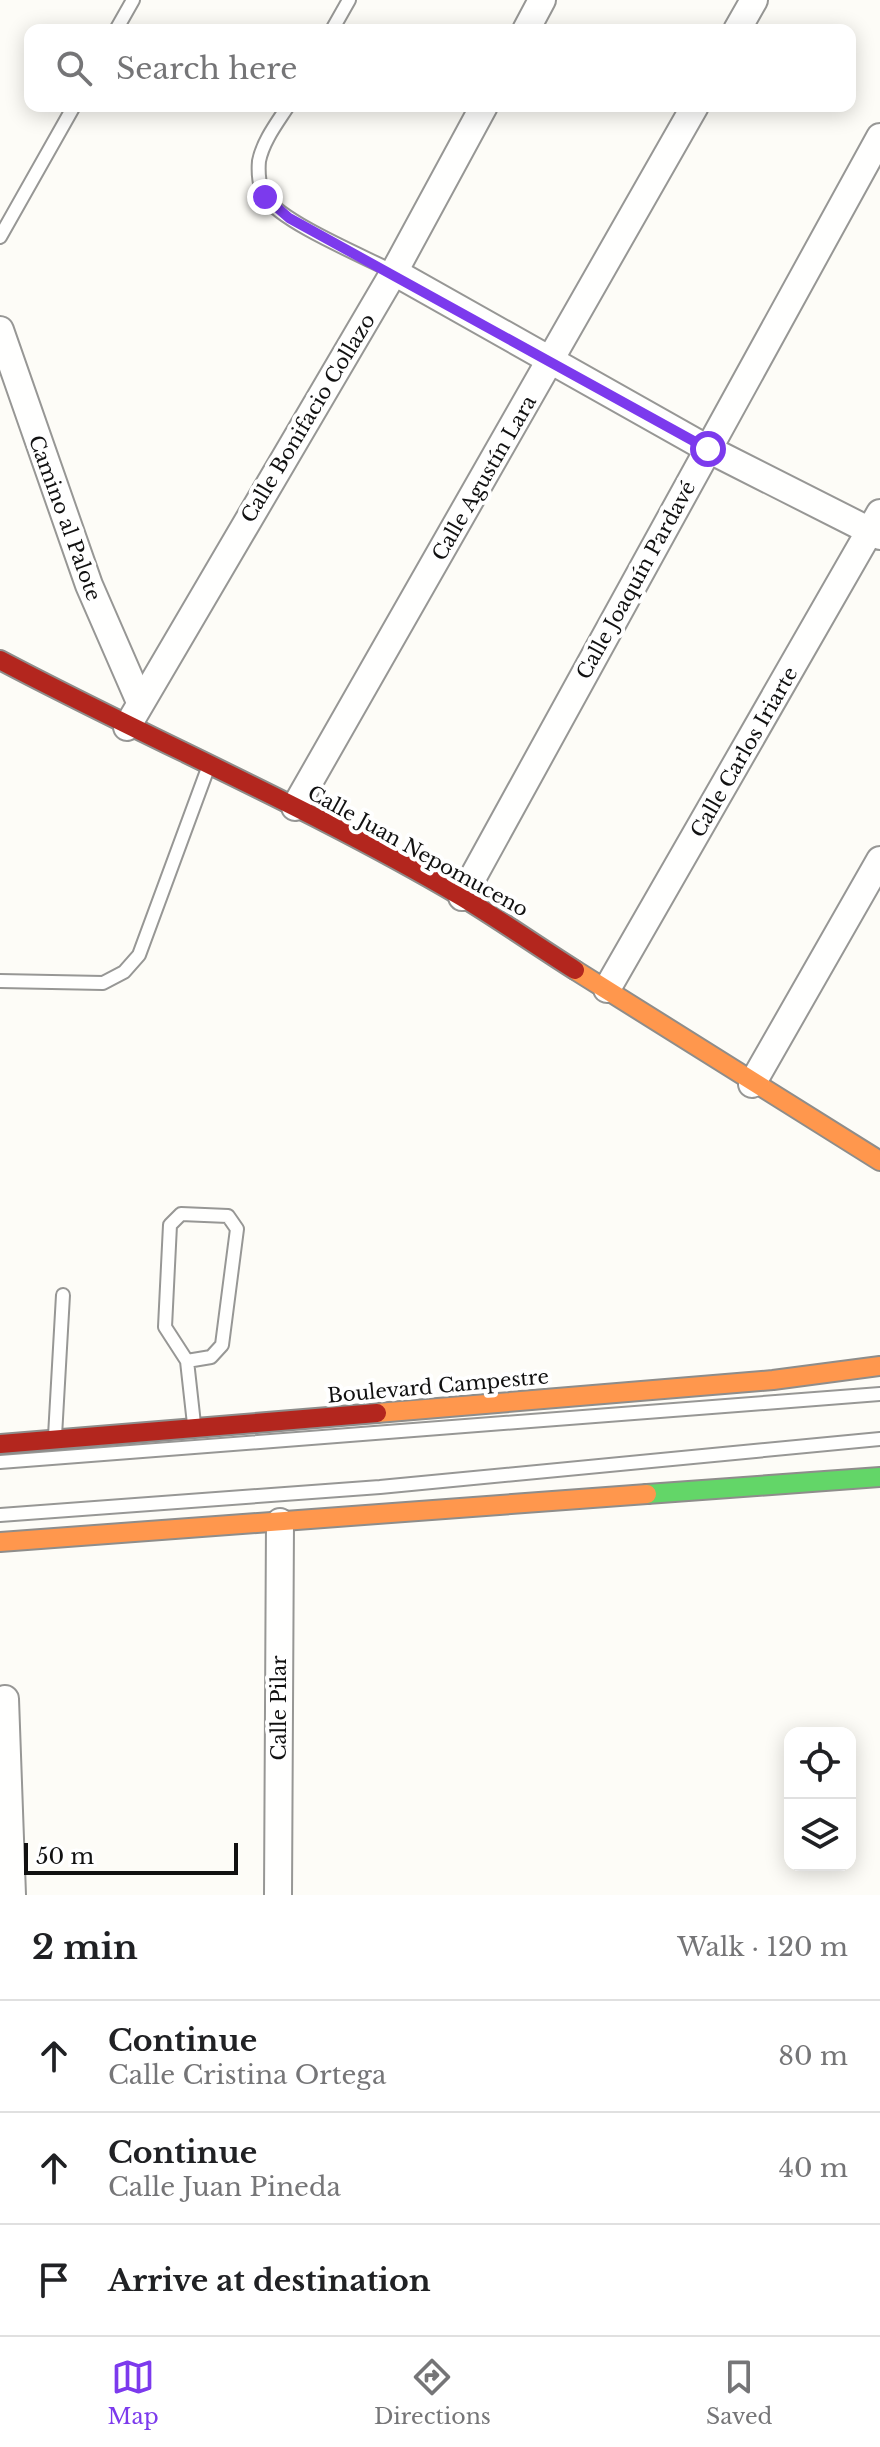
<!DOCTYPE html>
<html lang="en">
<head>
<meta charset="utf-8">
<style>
  :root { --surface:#fff; --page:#f2f2f2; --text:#202124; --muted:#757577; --line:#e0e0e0; --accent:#7c3aed }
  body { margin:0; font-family:"Libre Baskerville",serif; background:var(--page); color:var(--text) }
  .controls { position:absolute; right:24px; bottom:24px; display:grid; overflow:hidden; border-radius:16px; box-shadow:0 4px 20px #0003 }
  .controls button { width:72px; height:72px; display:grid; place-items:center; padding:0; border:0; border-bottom:2px solid var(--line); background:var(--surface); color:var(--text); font:40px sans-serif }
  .scale { position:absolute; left:24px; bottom:20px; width:214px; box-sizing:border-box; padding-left:8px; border:4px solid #111; border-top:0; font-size:22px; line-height:28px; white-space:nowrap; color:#111; -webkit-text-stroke:6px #fff; paint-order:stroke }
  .stop { position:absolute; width:24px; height:24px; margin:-18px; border:6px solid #7c3aed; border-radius:50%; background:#fff }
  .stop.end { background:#7c3aed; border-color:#fff; box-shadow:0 2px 8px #0008 }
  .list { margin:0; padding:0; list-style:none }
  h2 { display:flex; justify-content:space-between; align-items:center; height:104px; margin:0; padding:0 32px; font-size:34px }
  h2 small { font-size:26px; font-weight:400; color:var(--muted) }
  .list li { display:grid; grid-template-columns:52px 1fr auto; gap:24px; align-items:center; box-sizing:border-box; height:112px; padding:0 32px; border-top:2px solid var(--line) }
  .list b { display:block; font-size:30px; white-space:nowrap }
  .list p { margin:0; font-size:26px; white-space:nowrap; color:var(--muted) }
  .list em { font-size:26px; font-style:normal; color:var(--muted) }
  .icon { flex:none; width:44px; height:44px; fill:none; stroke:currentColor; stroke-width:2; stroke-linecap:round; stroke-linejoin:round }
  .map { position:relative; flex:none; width:880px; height:1895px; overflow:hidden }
  .search { position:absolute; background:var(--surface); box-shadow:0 4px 20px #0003; left:24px; right:24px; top:24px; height:88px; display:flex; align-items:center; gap:20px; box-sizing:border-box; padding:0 28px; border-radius:16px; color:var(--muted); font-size:30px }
  .sheet { height:440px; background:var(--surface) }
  nav { display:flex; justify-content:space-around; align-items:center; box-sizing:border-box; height:112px; border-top:2px solid var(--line); background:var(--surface); font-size:22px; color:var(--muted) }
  nav a { display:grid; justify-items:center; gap:4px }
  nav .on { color:var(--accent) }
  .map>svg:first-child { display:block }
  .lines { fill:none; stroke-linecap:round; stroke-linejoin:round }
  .lane-casing { stroke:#979795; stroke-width:16 }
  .street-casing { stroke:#979795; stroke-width:30 }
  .fast-casing { stroke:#8e8d8b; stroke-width:22 }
  .slow-casing { stroke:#8e8d8b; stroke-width:22 }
  .jam-casing { stroke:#8e8d8b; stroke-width:22 }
  .lane { stroke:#fffffe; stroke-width:12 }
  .street { stroke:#fffffe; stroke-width:26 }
  .fast { stroke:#63d668; stroke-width:18 }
  .slow { stroke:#ff974d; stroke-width:18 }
  .jam { stroke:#b3261e; stroke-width:18 }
  .route { stroke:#7c3aed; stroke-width:10 }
  .labels { text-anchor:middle; stroke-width:8; stroke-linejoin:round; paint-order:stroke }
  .street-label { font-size:20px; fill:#111; stroke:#fff }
</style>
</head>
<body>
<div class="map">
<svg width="880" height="1895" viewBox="0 0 880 1895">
  <rect width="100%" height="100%" fill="#fdfcf7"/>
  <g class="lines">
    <defs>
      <g id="lane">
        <polyline points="116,30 133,0"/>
        <polyline points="332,30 349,0"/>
        <path d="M 288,106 C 277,123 263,141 259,161 C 258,172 259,188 265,197 C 283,223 363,256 394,272"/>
        <polyline points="0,237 74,106"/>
        <polyline points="0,981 103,983 124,972 139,955 208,768"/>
        <polyline points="187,1361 211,1357 222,1345 237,1229 228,1216 181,1214 170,1225 165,1327 187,1361 194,1424"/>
        <polyline points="55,1436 63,1295"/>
        <polyline points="0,1462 880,1394"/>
        <polyline points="0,1515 380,1487 880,1439"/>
      </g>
      <g id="street">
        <polyline points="526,30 542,0"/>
        <polyline points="737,30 754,0"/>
        <polyline points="394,272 708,449 880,536"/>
        <polyline points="0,330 89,585 140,702"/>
        <polyline points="127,727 394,272 484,106"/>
        <polyline points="295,807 695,106"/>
        <polyline points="462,897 880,137"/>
        <polyline points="607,989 880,513"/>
        <polyline points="752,1084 880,860"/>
        <polyline points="5,1699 12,1895"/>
        <polyline points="278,1895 280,1522"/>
      </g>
      <polyline id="fast" points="647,1494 880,1477"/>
      <g id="slow">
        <polyline points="575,970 880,1161"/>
        <polyline points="377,1413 773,1380 880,1366"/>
        <polyline points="0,1542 647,1494"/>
      </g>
      <g id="jam">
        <path d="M 0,660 C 153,741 313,809 462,897 C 500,920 537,946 575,970"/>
        <polyline points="0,1444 377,1413"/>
      </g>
    </defs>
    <use href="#lane" class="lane-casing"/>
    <use href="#street" class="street-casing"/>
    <use href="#fast" class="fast-casing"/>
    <use href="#slow" class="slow-casing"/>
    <use href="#jam" class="jam-casing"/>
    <use href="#lane" class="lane"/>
    <use href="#street" class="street"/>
    <use href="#fast" class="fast"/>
    <use href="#slow" class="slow"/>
    <use href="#jam" class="jam"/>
  </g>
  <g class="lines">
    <polyline class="route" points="265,197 289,218 708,449"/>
  </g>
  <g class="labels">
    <g class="street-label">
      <text transform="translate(308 418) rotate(-59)" y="7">Calle Bonifacio Collazo</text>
      <text transform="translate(484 478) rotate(-60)" y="7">Calle Agustín Lara</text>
      <text transform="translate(65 518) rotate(70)" y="7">Camino al Palote</text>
      <text transform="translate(636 580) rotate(-61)" y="7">Calle Joaquín Pardavé</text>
      <text transform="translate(744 752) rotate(-60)" y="7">Calle Carlos Iriarte</text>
      <text transform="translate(418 851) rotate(29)" y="7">Calle Juan Nepomuceno</text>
      <text transform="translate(438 1386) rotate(-5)" y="7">Boulevard Campestre</text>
      <text transform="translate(279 1708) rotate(-90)" y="7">Calle Pilar</text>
    </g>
  </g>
</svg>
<div class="controls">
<button><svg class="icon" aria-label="locate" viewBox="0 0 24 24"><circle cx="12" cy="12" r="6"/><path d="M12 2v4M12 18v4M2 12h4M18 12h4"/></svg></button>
<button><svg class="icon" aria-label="layers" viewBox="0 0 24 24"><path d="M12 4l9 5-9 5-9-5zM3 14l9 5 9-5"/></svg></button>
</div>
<div class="scale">50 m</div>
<div class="stop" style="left:708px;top:449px"></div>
<div class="stop end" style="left:265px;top:197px"></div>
<div class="search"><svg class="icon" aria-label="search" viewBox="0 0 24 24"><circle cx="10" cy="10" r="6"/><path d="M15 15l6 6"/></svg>Search here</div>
</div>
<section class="sheet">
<h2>2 min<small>Walk · 120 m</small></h2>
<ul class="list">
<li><svg class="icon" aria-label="ahead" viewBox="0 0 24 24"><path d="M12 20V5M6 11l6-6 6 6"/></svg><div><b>Continue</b><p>Calle Cristina Ortega</p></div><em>80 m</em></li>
<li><svg class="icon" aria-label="ahead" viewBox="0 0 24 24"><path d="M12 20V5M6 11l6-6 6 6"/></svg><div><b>Continue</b><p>Calle Juan Pineda</p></div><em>40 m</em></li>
<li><svg class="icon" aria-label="arrive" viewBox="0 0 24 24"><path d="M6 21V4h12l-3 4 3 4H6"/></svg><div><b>Arrive at destination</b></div></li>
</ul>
</section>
<nav>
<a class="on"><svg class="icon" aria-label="map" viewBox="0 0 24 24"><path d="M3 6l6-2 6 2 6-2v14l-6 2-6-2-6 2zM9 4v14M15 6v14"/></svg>Map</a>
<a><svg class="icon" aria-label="directions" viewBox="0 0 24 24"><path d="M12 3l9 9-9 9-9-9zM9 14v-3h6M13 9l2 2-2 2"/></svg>Directions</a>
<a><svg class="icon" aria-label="saved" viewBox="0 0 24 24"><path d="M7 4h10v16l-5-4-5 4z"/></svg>Saved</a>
</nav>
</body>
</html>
